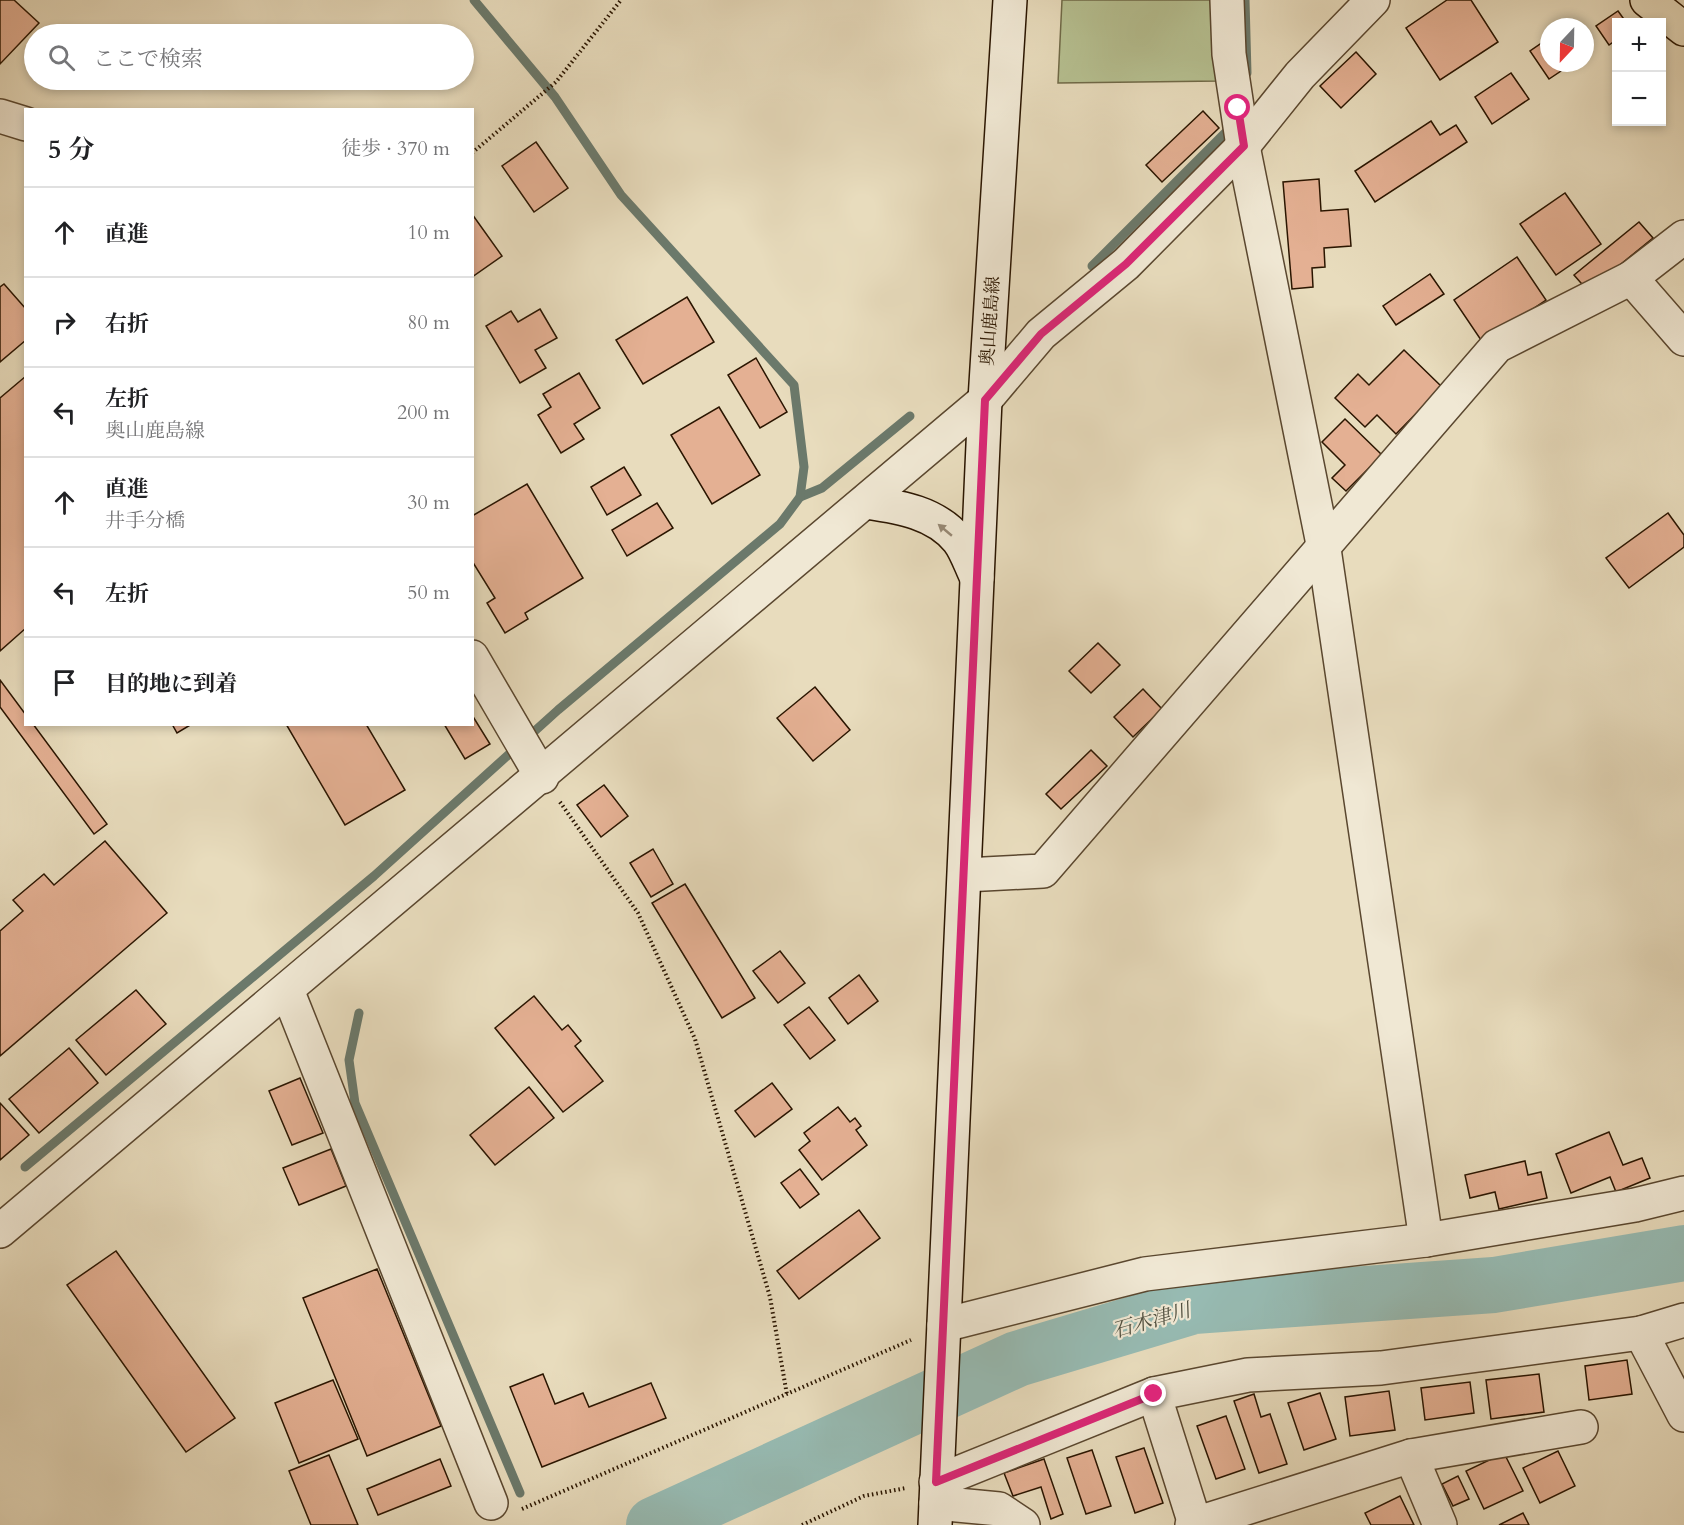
<!DOCTYPE html>
<html lang="ja">
<head>
<meta charset="utf-8">
<style>
  :root { --surface:#fff; --page:#f6f6f6; --text:#202124; --muted:#757577; --line:#e0e0e0 }
  body { margin:0; font-family:Cardo,"Noto Serif JP",serif; background:var(--page); color:var(--text) }
  .controls { position:absolute; right:18px; top:18px; display:grid; overflow:hidden; border-radius:0px; box-shadow:0 3px 9px #0003 }
  .controls button { width:54px; height:54px; display:grid; place-items:center; padding:0; border:0; border-bottom:2px solid var(--line); background:var(--surface); color:var(--text); font:30px sans-serif }
  .compass { position:absolute; left:1540px; top:18px; width:54px; height:54px; border-radius:50%; background:var(--surface); box-shadow:0 3px 9px #0003; rotate:202deg }
  .stop { position:absolute; width:18px; height:18px; margin:-14px; border:4px solid #db2777; border-radius:50%; background:#fff }
  .stop.end { background:#db2777; border-color:#fff; box-shadow:0 2px 6px #0008 }
  .list { margin:0; padding:0; list-style:none }
  h2 { display:flex; justify-content:space-between; align-items:center; height:78px; margin:0; padding:0 24px; font-size:26px }
  h2 small { font-size:20px; font-weight:400; color:var(--muted) }
  .list li { display:grid; grid-template-columns:39px 1fr auto; gap:18px; align-items:center; box-sizing:border-box; height:90px; padding:0 24px; border-top:2px solid var(--line) }
  .list b { display:block; font-size:22px; white-space:nowrap }
  .list p { margin:0; font-size:20px; white-space:nowrap; color:var(--muted) }
  .list em { font-size:20px; font-style:normal; color:var(--muted) }
  .icon { flex:none; width:33px; height:33px; fill:none; stroke:currentColor; stroke-width:2; stroke-linecap:round; stroke-linejoin:round }
  .map { position:relative; flex:none; width:1684px; height:1525px; overflow:hidden }
  .search { position:absolute; background:var(--surface); box-shadow:0 3px 9px #0003; left:24px; top:24px; width:450px; height:66px; display:flex; align-items:center; gap:15px; box-sizing:border-box; padding:0 21px; border-radius:33px; color:var(--muted); font-size:22px }
  .panel { position:absolute; background:var(--surface); box-shadow:0 3px 9px #0003; left:24px; top:108px; width:450px; height:618px; border-radius:0px }
  .map>svg:first-child { display:block }
  .green { fill:#b6c091; stroke:#706a48; stroke-width:1.5 }
  .lines { fill:none; stroke-linecap:round; stroke-linejoin:round }
  .stream { stroke:#6b796b; stroke-width:9 }
  .river { stroke:#97bbb3; stroke-width:56 }
  .building { fill:#e4b093; stroke:#2a1500; stroke-width:1.5 }
  .minor-casing { stroke:#5a472f; stroke-width:36 }
  .tertiary-casing { stroke:#5a472f; stroke-width:36 }
  .secondary-casing { stroke:#2a1500; stroke-width:36 }
  .trunk-casing { stroke:#2a1500; stroke-width:36 }
  .path { stroke:#2a1500; stroke-width:4; stroke-dasharray:1.5 3; stroke-linecap:butt }
  .minor { stroke:#f0e8d4; stroke-width:33 }
  .tertiary { stroke:#f0e8d4; stroke-width:33 }
  .secondary { stroke:#f0e8d4; stroke-width:33 }
  .trunk { stroke:#e8dcbd; stroke-width:33 }
  .oneway { fill:#978975 }
  .route { stroke:#db2777; stroke-width:8 }
  .labels { text-anchor:middle; stroke-width:4.5; stroke-linejoin:round; paint-order:stroke }
  .street-label { font-size:18px; fill:#2a1500; stroke:#f0e8d4 }
  .water-label { font-size:20px; font-style:italic; fill:#504f3f; stroke:#f0e8d4 }
</style>
</head>
<body>
<div class="map">
<svg width="1684" height="1525" viewBox="0 0 1684 1525">
  <rect width="100%" height="100%" fill="#e8dcbd"/>
  <filter id="stains"><feTurbulence type="fractalNoise" baseFrequency=".00333" numOctaves="4"/><feColorMatrix values="0 0 0 0 .2 0 0 0 0 .09 0 0 0 0 .02 0 0 0 .5 -.17"/></filter>
  <radialGradient id="worn" r=".72"><stop offset=".6" stop-color="#630" stop-opacity="0"/><stop offset="1" stop-color="#630" stop-opacity=".3"/></radialGradient>
  <polygon class="green" points="1062,0 1216,0 1219,81 1058,83"/>
  <g class="lines">
    <g class="stream">
      <polyline points="1245,0 1247,73"/>
      <polyline points="1092,266 1233,125"/>
      <polyline points="800,497 822,488 910,416"/>
      <polyline points="359,1013 349,1060 355,1103 520,1493"/>
      <polyline points="25,1167 374,876 558,710 780,524 800,497 804,467 794,385 621,195 555,97 474,0"/>
    </g>
    <polyline class="river" points="654,1525 1017,1359 1194,1306 1494,1285 1684,1253"/>
  </g>
  <g class="building">
    <polygon points="0,0 14,0 39,23 0,64"/>
    <polygon points="1447,0 1471,0 1498,42 1440,80 1406,28"/>
    <polygon points="1618,11 1626,22 1616,22 1616,40 1609,45 1596,26"/>
    <polygon points="1549,38 1549,63 1573,63 1549,79 1530,51"/>
    <polygon points="1356,52 1376,74 1341,108 1320,86"/>
    <polygon points="1511,73 1529,99 1492,124 1475,97"/>
    <polygon points="1203,111 1219,128 1162,182 1146,165"/>
    <polygon points="1431,121 1440,135 1456,125 1467,142 1375,202 1355,171"/>
    <polygon points="536,142 568,188 534,212 502,166"/>
    <polygon points="1319,179 1321,211 1348,209 1351,246 1324,248 1325,267 1312,268 1313,287 1292,289 1283,182"/>
    <polygon points="1565,193 1601,244 1556,275 1520,224"/>
    <polygon points="472,214 502,256 472,277"/>
    <polygon points="1639,222 1653,238 1588,291 1574,275"/>
    <polygon points="1517,257 1546,300 1483,343 1454,300"/>
    <polygon points="1430,274 1444,294 1396,325 1383,306"/>
    <polygon points="4,284 26,309 26,340 0,362 0,287"/>
    <polygon points="687,297 714,342 643,384 616,340"/>
    <polygon points="540,309 557,338 535,350 546,368 520,383 486,326 511,311 518,322"/>
    <polygon points="1404,350 1442,387 1396,434 1377,415 1365,427 1335,398 1358,374 1369,385"/>
    <polygon points="756,358 787,412 760,428 728,375"/>
    <polygon points="579,373 600,408 574,424 584,439 561,453 538,415 551,407 543,394"/>
    <polygon points="26,376 26,628 0,651 0,398"/>
    <polygon points="719,407 760,475 712,504 671,435"/>
    <polygon points="1345,419 1382,455 1346,491 1332,478 1345,465 1322,442"/>
    <polygon points="624,467 641,495 607,515 591,487"/>
    <polygon points="527,484 583,578 525,613 528,619 505,633 487,603 495,598 472,561 472,516"/>
    <polygon points="657,503 673,528 627,556 612,530"/>
    <polygon points="1668,513 1684,535 1684,547 1629,588 1606,558"/>
    <polygon points="1098,643 1120,665 1091,693 1069,671"/>
    <polygon points="0,680 26,715 26,724 33,724 107,824 94,834 0,707"/>
    <polygon points="815,687 850,730 813,761 777,718"/>
    <polygon points="1143,689 1162,709 1133,737 1114,717"/>
    <polygon points="472,715 490,744 465,759 444,724 472,724"/>
    <polygon points="172,724 192,724 177,733"/>
    <polygon points="286,724 366,724 405,790 345,825"/>
    <polygon points="1091,750 1107,766 1061,809 1046,794"/>
    <polygon points="604,785 628,816 601,837 577,805"/>
    <polygon points="105,841 167,913 0,1056 0,931 23,911 13,900 44,874 54,885"/>
    <polygon points="653,849 673,884 651,897 630,863"/>
    <polygon points="685,884 755,998 722,1018 652,903"/>
    <polygon points="780,951 805,983 778,1003 753,971"/>
    <polygon points="859,975 878,1001 848,1024 829,998"/>
    <polygon points="136,990 166,1024 106,1075 76,1040"/>
    <polygon points="534,996 562,1030 568,1025 581,1041 575,1046 603,1081 563,1112 495,1028"/>
    <polygon points="809,1007 835,1040 810,1059 784,1025"/>
    <polygon points="69,1048 98,1083 39,1133 9,1099"/>
    <polygon points="300,1078 323,1133 292,1145 269,1091"/>
    <polygon points="772,1083 792,1109 755,1137 735,1111"/>
    <polygon points="529,1087 554,1118 495,1165 470,1135"/>
    <polygon points="0,1103 29,1135 0,1160"/>
    <polygon points="838,1107 850,1122 855,1118 861,1126 856,1130 867,1145 822,1180 799,1150 810,1141 804,1133"/>
    <polygon points="1609,1132 1623,1165 1642,1158 1650,1178 1616,1192 1610,1177 1571,1193 1556,1154"/>
    <polygon points="331,1149 346,1186 299,1205 283,1168"/>
    <polygon points="1525,1161 1528,1175 1541,1172 1547,1198 1499,1209 1495,1192 1470,1198 1465,1175"/>
    <polygon points="800,1169 819,1194 800,1208 781,1183"/>
    <polygon points="859,1210 880,1238 799,1299 777,1271"/>
    <polygon points="116,1251 235,1418 186,1452 67,1285"/>
    <polygon points="377,1269 441,1426 367,1456 303,1298"/>
    <polygon points="1627,1360 1632,1394 1589,1400 1585,1366"/>
    <polygon points="543,1374 555,1404 583,1393 589,1407 651,1383 666,1418 542,1467 510,1387"/>
    <polygon points="1539,1374 1544,1412 1491,1419 1486,1380"/>
    <polygon points="333,1380 358,1439 299,1463 275,1403"/>
    <polygon points="1470,1382 1474,1413 1425,1420 1421,1388"/>
    <polygon points="1389,1391 1395,1430 1350,1436 1345,1397"/>
    <polygon points="1320,1393 1336,1439 1304,1450 1288,1403"/>
    <polygon points="1254,1394 1261,1417 1270,1414 1287,1464 1259,1473 1234,1401"/>
    <polygon points="1226,1416 1245,1469 1216,1479 1197,1426"/>
    <polygon points="1144,1448 1163,1503 1135,1513 1116,1457"/>
    <polygon points="1092,1450 1111,1506 1086,1514 1067,1458"/>
    <polygon points="1558,1451 1575,1486 1540,1503 1523,1468"/>
    <polygon points="1504,1453 1523,1491 1484,1509 1466,1471"/>
    <polygon points="329,1455 358,1525 311,1525 289,1471"/>
    <polygon points="440,1459 451,1486 378,1515 367,1489"/>
    <polygon points="1044,1459 1063,1514 1051,1519 1041,1487 1013,1496 1004,1473"/>
    <polygon points="1458,1476 1469,1499 1453,1506 1442,1484"/>
    <polygon points="1400,1496 1414,1525 1371,1525 1365,1513"/>
    <polygon points="1523,1513 1529,1525 1499,1525"/>
  </g>
  <g class="lines">
    <defs>
      <g id="minor">
        <polyline points="1227,0 1229,54 1243,146 1324,549 1426,1240"/>
        <polyline points="0,116 26,124"/>
        <polyline points="1631,278 1684,339"/>
        <polyline points="985,400 1041,334 1126,264 1243,146 1300,75 1373,0"/>
        <polyline points="472,657 542,777"/>
        <polyline points="965,875 1043,871 1497,346 1631,278 1684,237"/>
        <polyline points="287,990 491,1503"/>
        <polyline points="944,1325 1145,1274 1426,1240 1635,1205 1684,1193"/>
        <polyline points="1641,1333 1684,1415"/>
        <polyline points="1154,1394 1195,1524"/>
        <polyline points="1411,1456 1440,1525"/>
        <polyline points="936,1482 1154,1394 1248,1375 1381,1368 1641,1333 1684,1320"/>
        <polyline points="936,1503 999,1509 1023,1525"/>
        <polyline points="1192,1525 1411,1456 1581,1427"/>
      </g>
      <polyline id="tertiary" points="0,1231 985,400"/>
      <g id="secondary">
        <path d="M 866,502 C 899,507 935,512 958,540 C 966,550 971,566 977,578"/>
        <polyline points="935,1525 985,400 1010,0"/>
      </g>
      <polyline id="trunk" points="1647,0 1684,29"/>
    </defs>
    <use href="#minor" class="minor-casing"/>
    <use href="#tertiary" class="tertiary-casing"/>
    <use href="#secondary" class="secondary-casing"/>
    <use href="#trunk" class="trunk-casing"/>
    <g class="path">
      <polyline points="472,153 556,82 621,0"/>
      <polyline points="560,802 638,913 695,1039 770,1297 787,1395"/>
      <polyline points="522,1509 911,1340"/>
      <polyline points="802,1525 864,1496 906,1488"/>
    </g>
    <use href="#minor" class="minor"/>
    <use href="#tertiary" class="tertiary"/>
    <use href="#secondary" class="secondary"/>
    <use href="#trunk" class="trunk"/>
  </g>
  <defs><path id="oneway-solid" d="M-6-.8H1V-3.2L6.5 0L1 3.2V.8H-6Z" transform="scale(1.5)"/></defs>
  <use class="oneway" href="#oneway-solid" transform="translate(945 530) rotate(-140)"/>
  <g class="lines">
    <polyline class="route" points="1154,1394 936,1482 985,400 1041,334 1126,264 1244,146 1238,108"/>
  </g>
  <g class="labels">
    <g class="street-label">
      <text transform="translate(990 321) rotate(-86)" y="6">奥山鹿島線</text>
    </g>
    <g class="water-label">
      <text transform="translate(1151 1320) rotate(-16)" y="7">石木津川</text>
    </g>
  </g>
  <rect width="100%" height="100%" filter="url(#stains)"/>
  <rect width="100%" height="100%" fill="url(#worn)"/>
</svg>
<div class="controls">
<button>+</button>
<button>−</button>
</div>
<svg class="compass" viewBox="-18 -18 36 36"><path d="M0-13l5 13h-10z" fill="#e53935"/><path d="M0 13l5-13h-10z" fill="#757577"/></svg>
<div class="stop" style="left:1238px;top:108px"></div>
<div class="stop end" style="left:1154px;top:1394px"></div>
<div class="search"><svg class="icon" aria-label="search" viewBox="0 0 24 24"><circle cx="10" cy="10" r="6"/><path d="M15 15l6 6"/></svg>ここで検索</div>
<section class="panel">
<h2>5 分<small>徒歩 · 370 m</small></h2>
<ul class="list">
<li><svg class="icon" aria-label="ahead" viewBox="0 0 24 24"><path d="M12 20V5M6 11l6-6 6 6"/></svg><div><b>直進</b></div><em>10 m</em></li>
<li><svg class="icon" aria-label="right" viewBox="0 0 24 24"><path d="M7 20v-9h11M14 6l5 5-5 5"/></svg><div><b>右折</b></div><em>80 m</em></li>
<li><svg class="icon" aria-label="left" viewBox="0 0 24 24"><path d="M17 20v-9H6M10 6l-5 5 5 5"/></svg><div><b>左折</b><p>奥山鹿島線</p></div><em>200 m</em></li>
<li><svg class="icon" aria-label="ahead" viewBox="0 0 24 24"><path d="M12 20V5M6 11l6-6 6 6"/></svg><div><b>直進</b><p>井手分橋</p></div><em>30 m</em></li>
<li><svg class="icon" aria-label="left" viewBox="0 0 24 24"><path d="M17 20v-9H6M10 6l-5 5 5 5"/></svg><div><b>左折</b></div><em>50 m</em></li>
<li><svg class="icon" aria-label="arrive" viewBox="0 0 24 24"><path d="M6 21V4h12l-3 4 3 4H6"/></svg><div><b>目的地に到着</b></div></li>
</ul>
</section>
</div>
</body>
</html>
